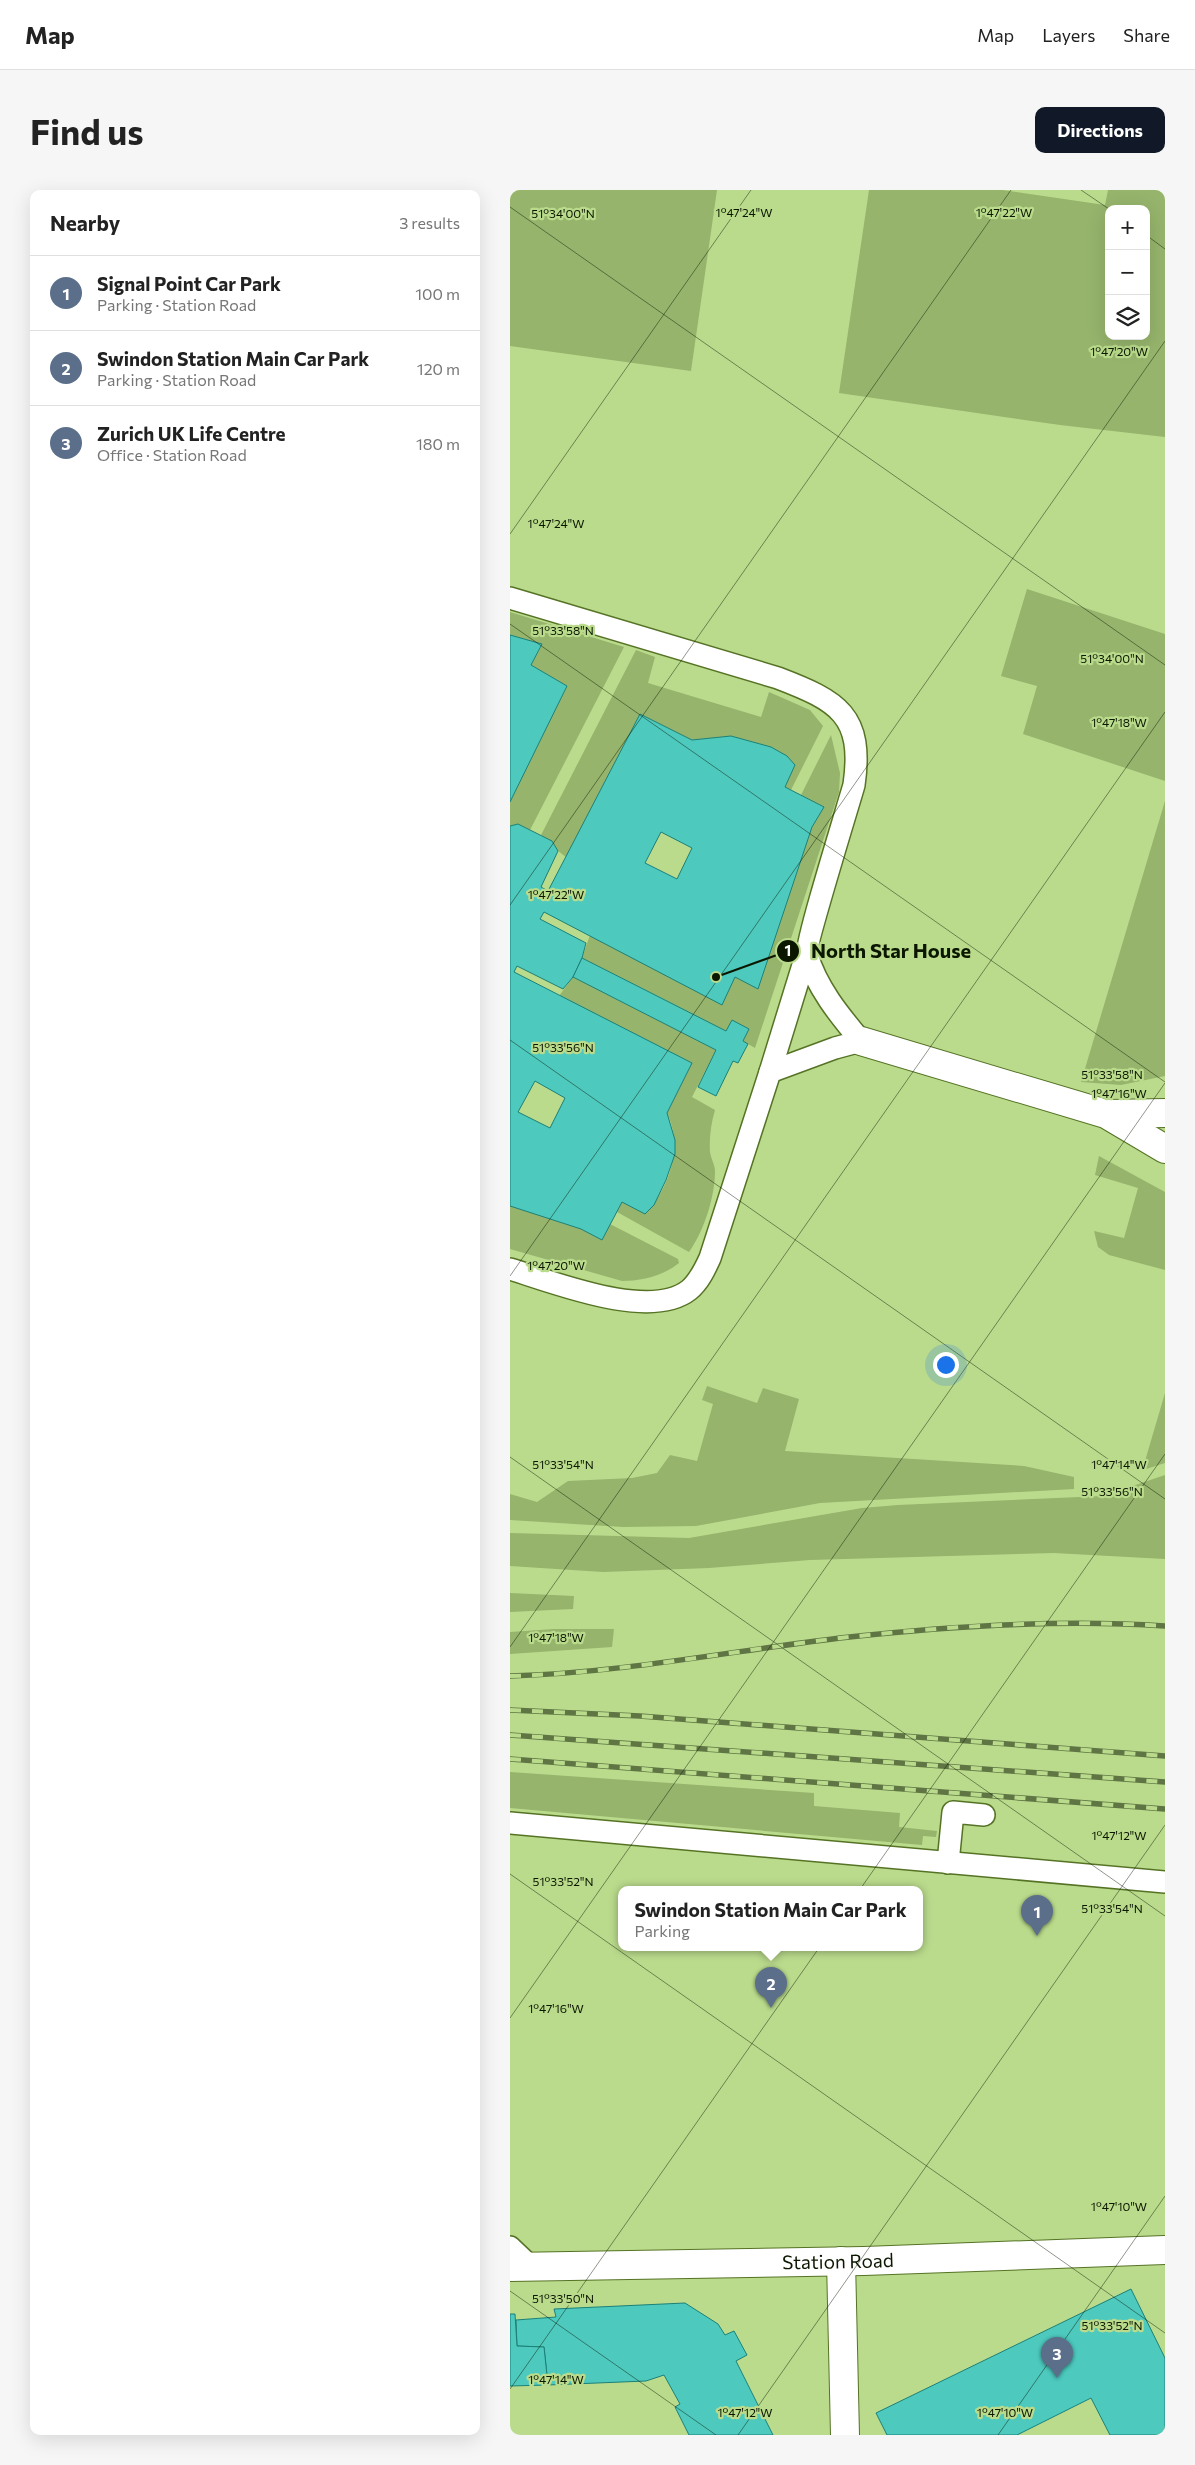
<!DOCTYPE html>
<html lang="en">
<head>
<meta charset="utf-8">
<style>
  :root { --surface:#fff; --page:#f6f6f6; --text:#222; --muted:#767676; --line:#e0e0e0; --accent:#111827 }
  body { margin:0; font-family:Commissioner,sans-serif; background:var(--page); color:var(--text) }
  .controls { position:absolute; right:15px; top:15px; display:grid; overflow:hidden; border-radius:10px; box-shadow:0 5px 20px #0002 }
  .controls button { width:45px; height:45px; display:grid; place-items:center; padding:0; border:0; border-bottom:1px solid var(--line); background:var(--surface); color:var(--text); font:25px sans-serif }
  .you { position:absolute; left:435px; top:1174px; width:18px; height:18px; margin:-12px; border:4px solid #fff; border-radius:50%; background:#1a73e8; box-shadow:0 0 0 8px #1a73e833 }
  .badge { display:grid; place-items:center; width:32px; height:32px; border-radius:50%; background:var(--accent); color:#fff; font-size:16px; font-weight:700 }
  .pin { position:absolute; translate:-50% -41px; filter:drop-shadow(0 1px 2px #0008) }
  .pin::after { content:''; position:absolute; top:26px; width:18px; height:15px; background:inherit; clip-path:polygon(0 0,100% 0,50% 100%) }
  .popup { position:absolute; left:108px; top:1696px; width:305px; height:65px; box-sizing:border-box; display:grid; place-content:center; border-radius:10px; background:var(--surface); filter:drop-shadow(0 1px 4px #0005); font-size:16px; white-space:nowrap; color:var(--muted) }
  .popup b { font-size:19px; color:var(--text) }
  .popup::after { content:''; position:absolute; left:50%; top:100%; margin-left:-10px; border:10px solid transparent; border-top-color:var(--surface) }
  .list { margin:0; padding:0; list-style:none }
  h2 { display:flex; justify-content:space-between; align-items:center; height:65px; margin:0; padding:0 20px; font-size:21px }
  h2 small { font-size:16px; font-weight:400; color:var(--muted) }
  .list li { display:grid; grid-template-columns:32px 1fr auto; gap:15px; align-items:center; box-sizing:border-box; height:75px; padding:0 20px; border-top:1px solid var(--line) }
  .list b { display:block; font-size:19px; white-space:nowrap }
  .list p { margin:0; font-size:16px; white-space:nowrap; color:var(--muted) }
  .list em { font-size:16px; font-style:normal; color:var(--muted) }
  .icon { flex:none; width:28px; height:28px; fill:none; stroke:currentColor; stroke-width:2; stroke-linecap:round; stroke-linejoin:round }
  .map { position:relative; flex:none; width:655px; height:2245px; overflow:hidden; border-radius:10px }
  header { display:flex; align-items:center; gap:30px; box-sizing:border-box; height:70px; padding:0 25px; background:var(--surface); border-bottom:1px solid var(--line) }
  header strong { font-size:24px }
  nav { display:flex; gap:28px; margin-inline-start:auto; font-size:18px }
  .intro { display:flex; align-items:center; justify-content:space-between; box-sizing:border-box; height:120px; padding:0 30px }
  h1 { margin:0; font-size:35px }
  .button { padding:12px 22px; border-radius:10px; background:var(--accent); color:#fff; font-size:18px; font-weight:700 }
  main { display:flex; gap:30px; padding:0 30px }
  aside { flex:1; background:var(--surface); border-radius:10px; box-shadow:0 5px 20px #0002 }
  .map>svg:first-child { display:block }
  .green { fill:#96b46c; fill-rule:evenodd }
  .building { fill:#4dc9be; stroke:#1b8078; fill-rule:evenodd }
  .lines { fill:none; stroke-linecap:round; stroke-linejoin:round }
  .lane-casing { stroke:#567325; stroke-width:24 }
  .street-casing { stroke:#567325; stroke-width:30 }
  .secondary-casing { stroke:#567325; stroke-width:30 }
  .lane { stroke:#fff; stroke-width:21 }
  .street { stroke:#fff; stroke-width:28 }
  .secondary { stroke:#fff; stroke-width:28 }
  .rail-casing { stroke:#5f7543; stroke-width:5.5 }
  .rail { stroke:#badb8c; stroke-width:4; stroke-dasharray:11; stroke-linecap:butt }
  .ticks { fill:none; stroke:#0c1700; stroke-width:1; stroke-opacity:0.45 }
  .labels { text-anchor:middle; stroke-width:4.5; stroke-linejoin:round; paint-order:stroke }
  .street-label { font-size:19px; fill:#0c1700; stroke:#badb8c }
  .ticks-label { font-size:12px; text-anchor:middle; fill:#0c1700; stroke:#badb8c; stroke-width:4.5; stroke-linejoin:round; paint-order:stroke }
  .leader { fill:none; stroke:#0c1700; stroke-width:2 }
  .callout-dot { fill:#0c1700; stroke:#badb8c; stroke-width:2 }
  .mark-label { font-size:15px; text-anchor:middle; font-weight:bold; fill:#fff }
  .callout-label { font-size:20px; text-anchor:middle; font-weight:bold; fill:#0c1700; stroke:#badb8c; stroke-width:4.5; stroke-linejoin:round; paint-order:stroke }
</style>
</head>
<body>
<header>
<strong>Map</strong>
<nav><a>Map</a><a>Layers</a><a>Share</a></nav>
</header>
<div class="intro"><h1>Find us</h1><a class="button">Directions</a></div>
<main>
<aside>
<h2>Nearby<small>3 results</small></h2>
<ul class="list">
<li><span class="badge" style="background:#5c6f8a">1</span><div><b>Signal Point Car Park</b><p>Parking · Station Road</p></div><em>100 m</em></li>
<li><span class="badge" style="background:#5c6f8a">2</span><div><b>Swindon Station Main Car Park</b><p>Parking · Station Road</p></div><em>120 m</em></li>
<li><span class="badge" style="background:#5c6f8a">3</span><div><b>Zurich UK Life Centre</b><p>Office · Station Road</p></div><em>180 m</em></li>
</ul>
</aside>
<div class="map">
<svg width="655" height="2245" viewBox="0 0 655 2245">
  <rect width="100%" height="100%" fill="#badb8c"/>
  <g class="green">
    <polygon points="0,0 207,0 181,181 0,156"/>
    <path d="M 359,0 L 492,0 L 595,15 L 598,0 L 655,0 L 655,247 L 550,235 L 329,203 ZM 599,19 L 636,19 L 636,146 L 599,146 Z"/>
    <polygon points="517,399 655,444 655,591 513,544 527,496 491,486"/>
    <polygon points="0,422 114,457 20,640 8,634 0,636 0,612 57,496 21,475 32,455 0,445"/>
    <path d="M 126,460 L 145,467 L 138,493 L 251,527 L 259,502 L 300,520 L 313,536 L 281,600 L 275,597 L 285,575 L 277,566 L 261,557 L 221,546 L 182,550 L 130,524 L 56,667 C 45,660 42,652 31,645 Z"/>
    <polygon points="321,545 330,583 329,602 245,858 233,851 239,839 222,830 216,841 72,768 80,745 212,814 225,787 248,799 302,637 314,617 291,605"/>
    <polygon points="655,611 655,886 611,895 571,892"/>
    <path d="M 63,787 L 206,860 L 182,907 L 205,920 C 201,933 199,949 200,962 C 201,969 205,975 205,981 C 205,1007 194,1041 179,1062 L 107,1022 L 112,1012 L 135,1024 C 159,998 173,959 158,925 C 153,913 138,902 130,893 C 103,864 76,835 49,806 Z"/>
    <polygon points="589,966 655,1002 655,1080 599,1065 588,1057 584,1041 614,1048 628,998 585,985"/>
    <path d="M 0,1016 L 71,1039 L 92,1050 L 100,1034 L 168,1069 L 169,1073 C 153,1086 131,1091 112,1091 L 0,1059 Z"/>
    <polygon points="197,1196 247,1213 253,1198 289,1209 275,1261 514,1276 564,1287 564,1299 310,1313 186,1336 113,1337 0,1330 0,1304 27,1312 58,1291 122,1288 147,1283 160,1265 187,1271 203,1214 192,1210"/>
    <polygon points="655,1203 655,1273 633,1280 635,1271"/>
    <polygon points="655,1285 655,1369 544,1363 300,1370 199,1378 93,1382 0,1376 0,1343 179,1348 352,1318 388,1315 593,1306"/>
    <polygon points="0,1403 64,1406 63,1419 0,1422"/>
    <polygon points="44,1439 104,1439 102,1457 0,1464 0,1442"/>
    <polygon points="0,1582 304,1603 304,1616 390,1623 389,1637 427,1641 426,1647 413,1646 412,1655 0,1618"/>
  </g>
  <g class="building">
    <polygon points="0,445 32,454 21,475 57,496 0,612"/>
    <path d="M 130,524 L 182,550 L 221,546 L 261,557 L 277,566 L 285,575 L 275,597 L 314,617 L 302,637 L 248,799 L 225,787 L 212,815 L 34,722 L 30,729 L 76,753 L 72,768 L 63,787 L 53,799 L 7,776 L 4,782 L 182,873 L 157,923 L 165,950 L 165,964 L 156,990 L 144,1015 L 135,1024 L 112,1012 L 92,1050 L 71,1039 L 0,1016 L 0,636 L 8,634 L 42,651 L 48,661 L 31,697 L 38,701 ZM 151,642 L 182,658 L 167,689 L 135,673 ZM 25,891 L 55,908 L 40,938 L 8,922 Z"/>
    <polygon points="72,768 216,841 222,830 239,839 233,851 238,854 228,873 223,871 206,906 188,897 206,860 63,787"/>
    <polygon points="621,2099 655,2168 655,2245 600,2245 581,2208 507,2245 377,2245 366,2223"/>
    <polygon points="175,2113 208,2134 215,2145 224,2141 237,2165 226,2171 263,2245 179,2245 165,2217 170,2214 154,2185 136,2191 38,2195 34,2157 7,2156 6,2130 46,2127 44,2119"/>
    <polygon points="0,2124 5,2124 7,2156 34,2157 38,2195 0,2196"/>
  </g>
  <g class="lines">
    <defs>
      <g id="lane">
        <path d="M 0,408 L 268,488 C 328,511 354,525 344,595 C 338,616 295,755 297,764 C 306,797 330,826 351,851 L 325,858 L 260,882 L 200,1068 C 195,1079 189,1092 179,1100 C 140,1131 43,1092 0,1079"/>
        <polyline points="260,882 297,762"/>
        <polyline points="0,1633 655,1692"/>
        <polyline points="438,1673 443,1622 474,1625"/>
        <polyline points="0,2057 21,2077"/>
      </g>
      <g id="street">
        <polyline points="351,851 596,924 655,959"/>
        <polyline points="597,924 655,923"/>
        <polyline points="331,2071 335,2245"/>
      </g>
      <g id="secondary">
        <path id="s1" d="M 0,2077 L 354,2071 L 655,2060"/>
      </g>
    </defs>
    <use href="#lane" class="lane-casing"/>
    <use href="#street" class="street-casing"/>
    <use href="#secondary" class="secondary-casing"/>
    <use href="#lane" class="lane"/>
    <use href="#street" class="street"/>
    <use href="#secondary" class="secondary"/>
    <defs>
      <g id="rail">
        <path d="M 0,1486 C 111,1483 221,1461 330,1448 C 438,1436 547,1429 655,1436"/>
        <polyline points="0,1520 130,1526 655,1566"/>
        <polyline points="0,1545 655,1592"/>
        <polyline points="0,1569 655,1619"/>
      </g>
    </defs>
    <use href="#rail" class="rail-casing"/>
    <use href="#rail" class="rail"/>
  </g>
  <path class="ticks" d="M 571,0 L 599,19M 0,17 L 655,475M 636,45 L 655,59M 0,344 L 241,0M 0,434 L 655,892M 0,715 L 501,0M 0,850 L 655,1309M 0,1086 L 655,151M 0,1267 L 655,1726M 0,1457 L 655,522M 0,1684 L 655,2143M 0,1828 L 655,893M 0,2101 L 206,2245M 0,2199 L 655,1264M 228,2245 L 655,1635M 488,2245 L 655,2006"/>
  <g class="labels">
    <g class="street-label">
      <text dy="7" stroke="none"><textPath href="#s1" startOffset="328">Station Road</textPath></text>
    </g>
  </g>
  <g class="ticks-label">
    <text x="234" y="27">1°47'24"W</text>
    <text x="494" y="27">1°47'22"W</text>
    <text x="53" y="28">51°34'00"N</text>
    <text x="609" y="166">1°47'20"W</text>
    <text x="46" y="338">1°47'24"W</text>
    <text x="53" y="445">51°33'58"N</text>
    <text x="602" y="473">51°34'00"N</text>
    <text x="609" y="537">1°47'18"W</text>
    <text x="46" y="709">1°47'22"W</text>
    <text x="53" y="862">51°33'56"N</text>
    <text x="602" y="889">51°33'58"N</text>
    <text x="609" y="908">1°47'16"W</text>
    <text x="46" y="1080">1°47'20"W</text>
    <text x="609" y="1279">1°47'14"W</text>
    <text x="53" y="1279">51°33'54"N</text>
    <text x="602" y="1306">51°33'56"N</text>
    <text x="46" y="1452">1°47'18"W</text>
    <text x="609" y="1650">1°47'12"W</text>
    <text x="53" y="1696">51°33'52"N</text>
    <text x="602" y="1723">51°33'54"N</text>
    <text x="46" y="1823">1°47'16"W</text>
    <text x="609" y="2021">1°47'10"W</text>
    <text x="53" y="2113">51°33'50"N</text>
    <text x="602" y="2140">51°33'52"N</text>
    <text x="46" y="2194">1°47'14"W</text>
    <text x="235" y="2227">1°47'12"W</text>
    <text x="495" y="2227">1°47'10"W</text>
  </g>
  <path class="leader" d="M206 787L278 761"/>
  <g class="callout-dot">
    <circle cx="206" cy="787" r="5"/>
    <circle cx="278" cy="761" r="12"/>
  </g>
  <g class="mark-label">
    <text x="278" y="766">1</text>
  </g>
  <g class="callout-label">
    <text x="381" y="768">North Star House</text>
  </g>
</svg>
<div class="controls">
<button>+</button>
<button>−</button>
<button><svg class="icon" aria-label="layers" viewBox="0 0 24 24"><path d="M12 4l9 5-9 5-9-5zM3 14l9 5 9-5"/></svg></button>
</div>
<div class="you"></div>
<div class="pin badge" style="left:527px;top:1746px;background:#5c6f8a">1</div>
<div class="pin badge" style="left:261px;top:1818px;background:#5c6f8a">2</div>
<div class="popup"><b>Swindon Station Main Car Park</b>Parking</div>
<div class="pin badge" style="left:547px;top:2188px;background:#5c6f8a">3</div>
</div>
</main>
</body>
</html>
